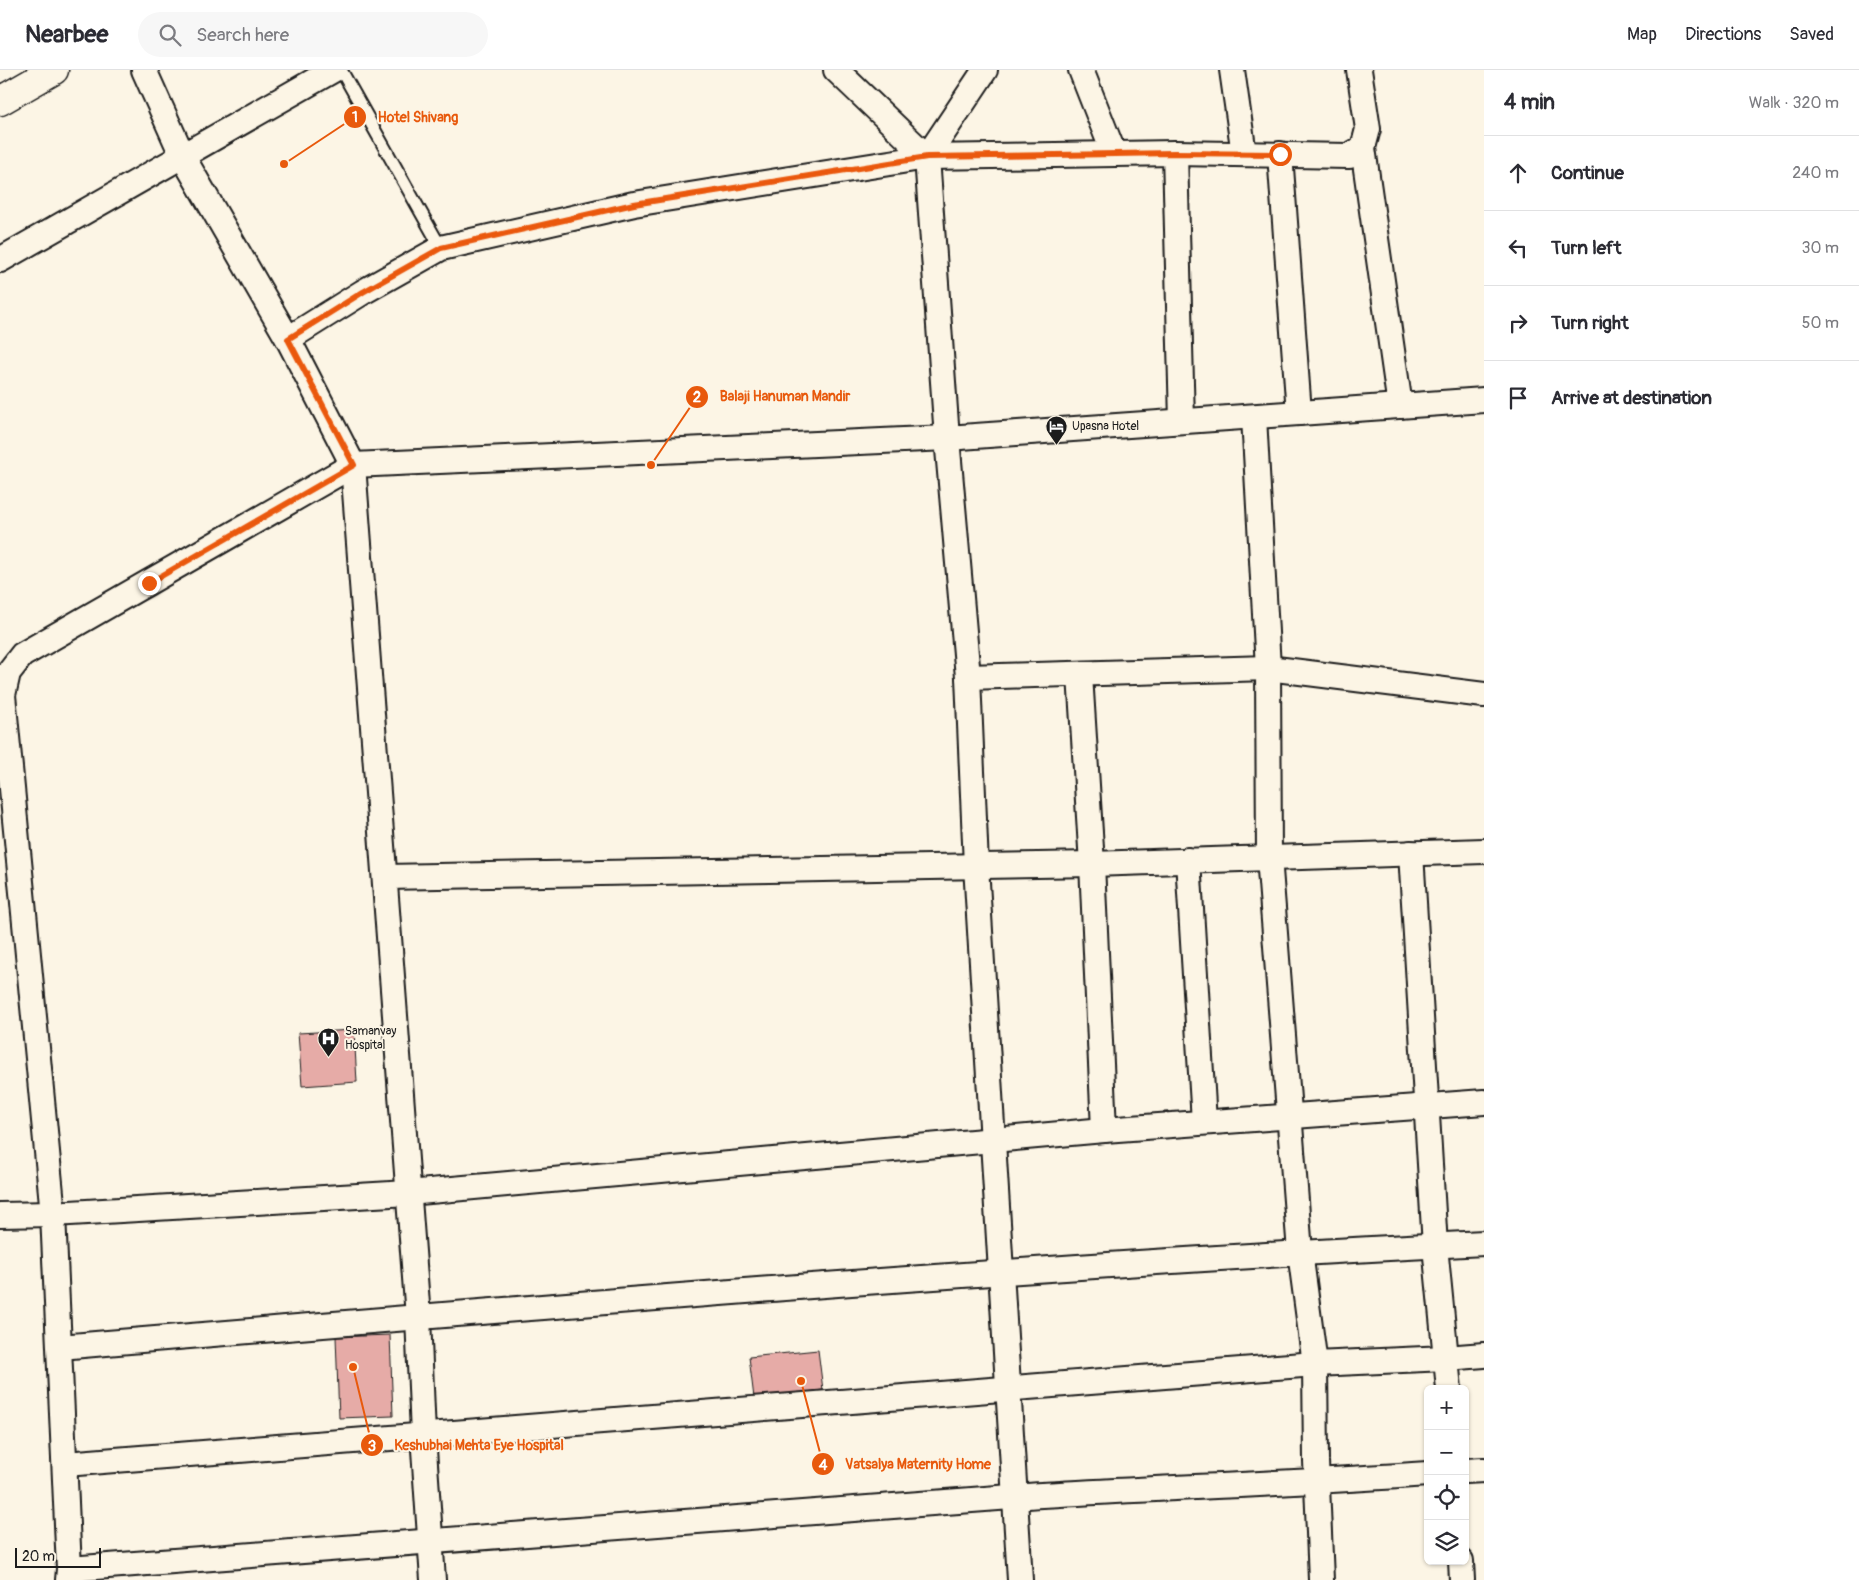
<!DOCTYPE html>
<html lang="en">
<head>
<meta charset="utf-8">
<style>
  :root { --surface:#fff; --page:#f7f7f7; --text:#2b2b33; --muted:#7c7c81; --line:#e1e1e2 }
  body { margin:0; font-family:Pangolin,sans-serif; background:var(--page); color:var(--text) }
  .controls { position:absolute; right:15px; bottom:15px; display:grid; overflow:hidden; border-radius:8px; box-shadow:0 1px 4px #0004 }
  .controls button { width:45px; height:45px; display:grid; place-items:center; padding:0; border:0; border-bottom:1px solid var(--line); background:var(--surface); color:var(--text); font:25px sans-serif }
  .scale { position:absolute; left:15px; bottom:12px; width:86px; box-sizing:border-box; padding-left:5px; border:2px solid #1c1c1c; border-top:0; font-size:14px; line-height:18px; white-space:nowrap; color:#1c1c1c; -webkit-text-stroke:4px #fcf5e5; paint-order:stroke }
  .stop { position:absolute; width:15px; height:15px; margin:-11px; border:4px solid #ea580c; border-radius:50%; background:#fff }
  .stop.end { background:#ea580c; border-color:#fff; box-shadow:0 1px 5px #0008 }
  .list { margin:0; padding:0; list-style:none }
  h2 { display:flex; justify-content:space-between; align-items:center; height:65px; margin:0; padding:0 20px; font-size:21px }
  h2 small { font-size:16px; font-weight:400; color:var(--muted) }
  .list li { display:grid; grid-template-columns:32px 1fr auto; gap:15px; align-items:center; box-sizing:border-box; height:75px; padding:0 20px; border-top:1px solid var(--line) }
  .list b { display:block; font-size:19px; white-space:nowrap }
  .list em { font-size:16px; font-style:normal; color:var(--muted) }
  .icon { flex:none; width:28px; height:28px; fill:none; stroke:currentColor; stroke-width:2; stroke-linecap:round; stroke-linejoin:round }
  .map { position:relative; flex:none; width:1484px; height:1510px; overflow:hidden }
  header { display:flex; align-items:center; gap:30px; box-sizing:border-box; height:70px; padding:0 25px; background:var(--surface); border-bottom:1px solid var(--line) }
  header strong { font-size:24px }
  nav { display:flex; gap:28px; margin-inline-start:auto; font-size:18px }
  .search { width:350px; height:45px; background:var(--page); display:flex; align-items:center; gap:12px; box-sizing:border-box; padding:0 18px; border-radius:28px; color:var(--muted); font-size:19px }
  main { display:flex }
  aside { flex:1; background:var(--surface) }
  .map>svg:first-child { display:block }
  .building { fill:#e6aba7; stroke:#1c1c1c }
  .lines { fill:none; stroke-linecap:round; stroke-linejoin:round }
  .service-casing { stroke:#1c1c1c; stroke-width:15 }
  .minor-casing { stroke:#1c1c1c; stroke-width:28 }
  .tertiary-casing { stroke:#1c1c1c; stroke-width:31 }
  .service { stroke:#fcf5e5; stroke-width:11 }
  .minor { stroke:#fcf5e5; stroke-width:24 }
  .tertiary { stroke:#fcf5e5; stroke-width:28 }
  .route { stroke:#ea580c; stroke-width:6 }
  .labels { text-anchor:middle; stroke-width:4; stroke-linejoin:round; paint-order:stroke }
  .poi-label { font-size:12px; fill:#1c1c1c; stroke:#fcf5e5; text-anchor:start }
  .leader { fill:none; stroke:#e8590c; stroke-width:2 }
  .callout-dot { fill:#e8590c; stroke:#fcf5e5; stroke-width:2 }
  .mark-label { font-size:15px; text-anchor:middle; font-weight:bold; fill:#fff }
  .callout-label { font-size:14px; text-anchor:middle; font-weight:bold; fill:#e8590c; stroke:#fcf5e5; stroke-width:4; stroke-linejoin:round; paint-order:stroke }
</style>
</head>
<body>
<header>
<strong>Nearbee</strong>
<div class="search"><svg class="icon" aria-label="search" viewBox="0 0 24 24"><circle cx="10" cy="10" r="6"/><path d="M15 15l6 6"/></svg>Search here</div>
<nav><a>Map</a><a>Directions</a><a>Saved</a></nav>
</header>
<main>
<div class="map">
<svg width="1484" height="1510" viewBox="0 0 1484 1510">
  <rect width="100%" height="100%" fill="#fcf5e5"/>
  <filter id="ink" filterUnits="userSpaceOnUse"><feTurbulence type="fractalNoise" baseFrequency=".02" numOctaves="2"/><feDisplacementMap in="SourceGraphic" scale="10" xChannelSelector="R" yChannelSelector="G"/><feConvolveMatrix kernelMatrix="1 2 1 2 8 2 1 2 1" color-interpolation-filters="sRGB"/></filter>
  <g filter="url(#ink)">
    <g class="building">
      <polygon points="354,960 357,1012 302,1016 298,963"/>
      <polygon points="390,1265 393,1346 339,1348 336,1267"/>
      <polygon points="818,1280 823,1320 754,1328 749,1287"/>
    </g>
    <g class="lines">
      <defs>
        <polyline id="service" points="341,0 441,178"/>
        <g id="minor">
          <polyline points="144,0 183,87 288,269 353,395 418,1247 423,1365 433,1510"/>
          <polyline points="836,0 927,87 947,368 968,607 976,796 1020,1510"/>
          <polyline points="1081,0 1114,84"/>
          <polyline points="1232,0 1244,84"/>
          <polyline points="1359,0 1368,59 1363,78 1400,336"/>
          <polyline points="1175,83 1182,351"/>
          <polyline points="1280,84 1299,343"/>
          <polyline points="927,87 985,0"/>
          <polyline points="0,190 333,0"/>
          <polyline points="288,269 363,222 441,178 634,134 927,87 1175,83 1349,86 1363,78"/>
          <polyline points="1254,347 1268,598 1269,787 1300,1182 1315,1294 1316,1391 1321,1510"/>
          <polyline points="1080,605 1092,794 1104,1060"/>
          <polyline points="968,607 1268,598 1484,625"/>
          <polyline points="1411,783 1435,1176 1449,1319"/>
          <polyline points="1188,790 1204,1052"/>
          <polyline points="386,807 1092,794 1484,781"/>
          <polyline points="0,1145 53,1144 408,1123 1104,1060 1484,1032"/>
          <path d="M 60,1277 C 534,1237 1009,1197 1484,1173"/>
          <polyline points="65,1394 1315,1294 1446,1288 1484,1285"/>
          <polyline points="1465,1401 1484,1400"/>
          <polyline points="1461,1491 1462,1510"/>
          <path d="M 69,1499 C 383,1473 697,1450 1011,1427 C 1150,1418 1289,1414 1428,1404"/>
          <polyline points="68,1510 69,1499 53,1144 3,625 8,603 22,585 353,395 947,368 1484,330"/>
        </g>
        <polyline id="tertiary" points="0,31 54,0"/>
      </defs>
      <use href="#service" class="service-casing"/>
      <use href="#minor" class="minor-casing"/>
      <use href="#tertiary" class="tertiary-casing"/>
      <use href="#service" class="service"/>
      <use href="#minor" class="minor"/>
      <use href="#tertiary" class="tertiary"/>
    </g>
  </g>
  <g class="lines" filter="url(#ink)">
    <polyline class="route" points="149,513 354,395 288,269 363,222 441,178 634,134 927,87 1175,83 1280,84"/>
  </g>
  <defs>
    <symbol id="hotel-pin" viewBox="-11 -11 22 30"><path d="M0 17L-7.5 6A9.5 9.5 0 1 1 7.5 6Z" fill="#1c1c1c" stroke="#fcf5e5"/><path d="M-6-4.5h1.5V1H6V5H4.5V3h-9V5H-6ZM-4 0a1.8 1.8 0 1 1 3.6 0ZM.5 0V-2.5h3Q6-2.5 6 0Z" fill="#fff"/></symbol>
    <symbol id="hospital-pin" viewBox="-11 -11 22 30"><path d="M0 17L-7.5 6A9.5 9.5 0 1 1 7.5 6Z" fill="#1c1c1c" stroke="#fcf5e5"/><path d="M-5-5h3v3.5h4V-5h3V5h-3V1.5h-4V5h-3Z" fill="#fff"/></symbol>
  </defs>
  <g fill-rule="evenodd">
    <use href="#hotel-pin" x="1044" y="344" width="25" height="34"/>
    <use href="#hospital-pin" x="316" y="956" width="25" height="34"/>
  </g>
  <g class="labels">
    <g class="poi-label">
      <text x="1072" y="360">Upasna Hotel</text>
      <text x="345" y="965">Samanvay<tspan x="345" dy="14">Hospital</tspan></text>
    </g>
  </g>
  <path class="leader" d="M284 94L355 47M651 395L697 327M353 1297L372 1375M801 1311L823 1394"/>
  <g class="callout-dot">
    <circle cx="284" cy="94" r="5"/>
    <circle cx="651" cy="395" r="5"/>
    <circle cx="353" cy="1297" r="5"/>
    <circle cx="801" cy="1311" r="5"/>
    <circle cx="355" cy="47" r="12"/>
    <circle cx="697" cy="327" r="12"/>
    <circle cx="372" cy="1375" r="12"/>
    <circle cx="823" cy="1394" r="12"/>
  </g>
  <g class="mark-label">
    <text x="355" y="52">1</text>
    <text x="697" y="332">2</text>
    <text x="372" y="1381">3</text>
    <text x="823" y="1400">4</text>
  </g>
  <g class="callout-label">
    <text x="418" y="52">Hotel Shivang</text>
    <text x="785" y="331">Balaji Hanuman Mandir</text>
    <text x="479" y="1380">Keshubhai Mehta Eye Hospital</text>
    <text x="918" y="1399">Vatsalya Maternity Home</text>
  </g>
</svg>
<div class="controls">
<button>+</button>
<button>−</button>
<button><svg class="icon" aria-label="locate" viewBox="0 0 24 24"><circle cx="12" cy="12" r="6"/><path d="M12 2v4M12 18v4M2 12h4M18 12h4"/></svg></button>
<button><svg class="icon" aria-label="layers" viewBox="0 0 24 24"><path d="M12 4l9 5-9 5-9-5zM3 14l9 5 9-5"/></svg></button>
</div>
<div class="scale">20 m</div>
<div class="stop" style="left:1280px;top:84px"></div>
<div class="stop end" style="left:149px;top:513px"></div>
</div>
<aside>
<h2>4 min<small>Walk · 320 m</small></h2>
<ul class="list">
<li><svg class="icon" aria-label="ahead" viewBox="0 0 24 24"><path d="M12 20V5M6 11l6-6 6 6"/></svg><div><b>Continue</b></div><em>240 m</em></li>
<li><svg class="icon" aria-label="left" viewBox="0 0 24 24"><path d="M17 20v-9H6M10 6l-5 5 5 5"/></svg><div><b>Turn left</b></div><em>30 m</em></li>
<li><svg class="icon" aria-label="right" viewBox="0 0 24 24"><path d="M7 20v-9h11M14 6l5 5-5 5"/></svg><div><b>Turn right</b></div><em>50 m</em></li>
<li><svg class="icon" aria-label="arrive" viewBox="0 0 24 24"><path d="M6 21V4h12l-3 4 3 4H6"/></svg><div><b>Arrive at destination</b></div></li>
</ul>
</aside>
</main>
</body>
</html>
